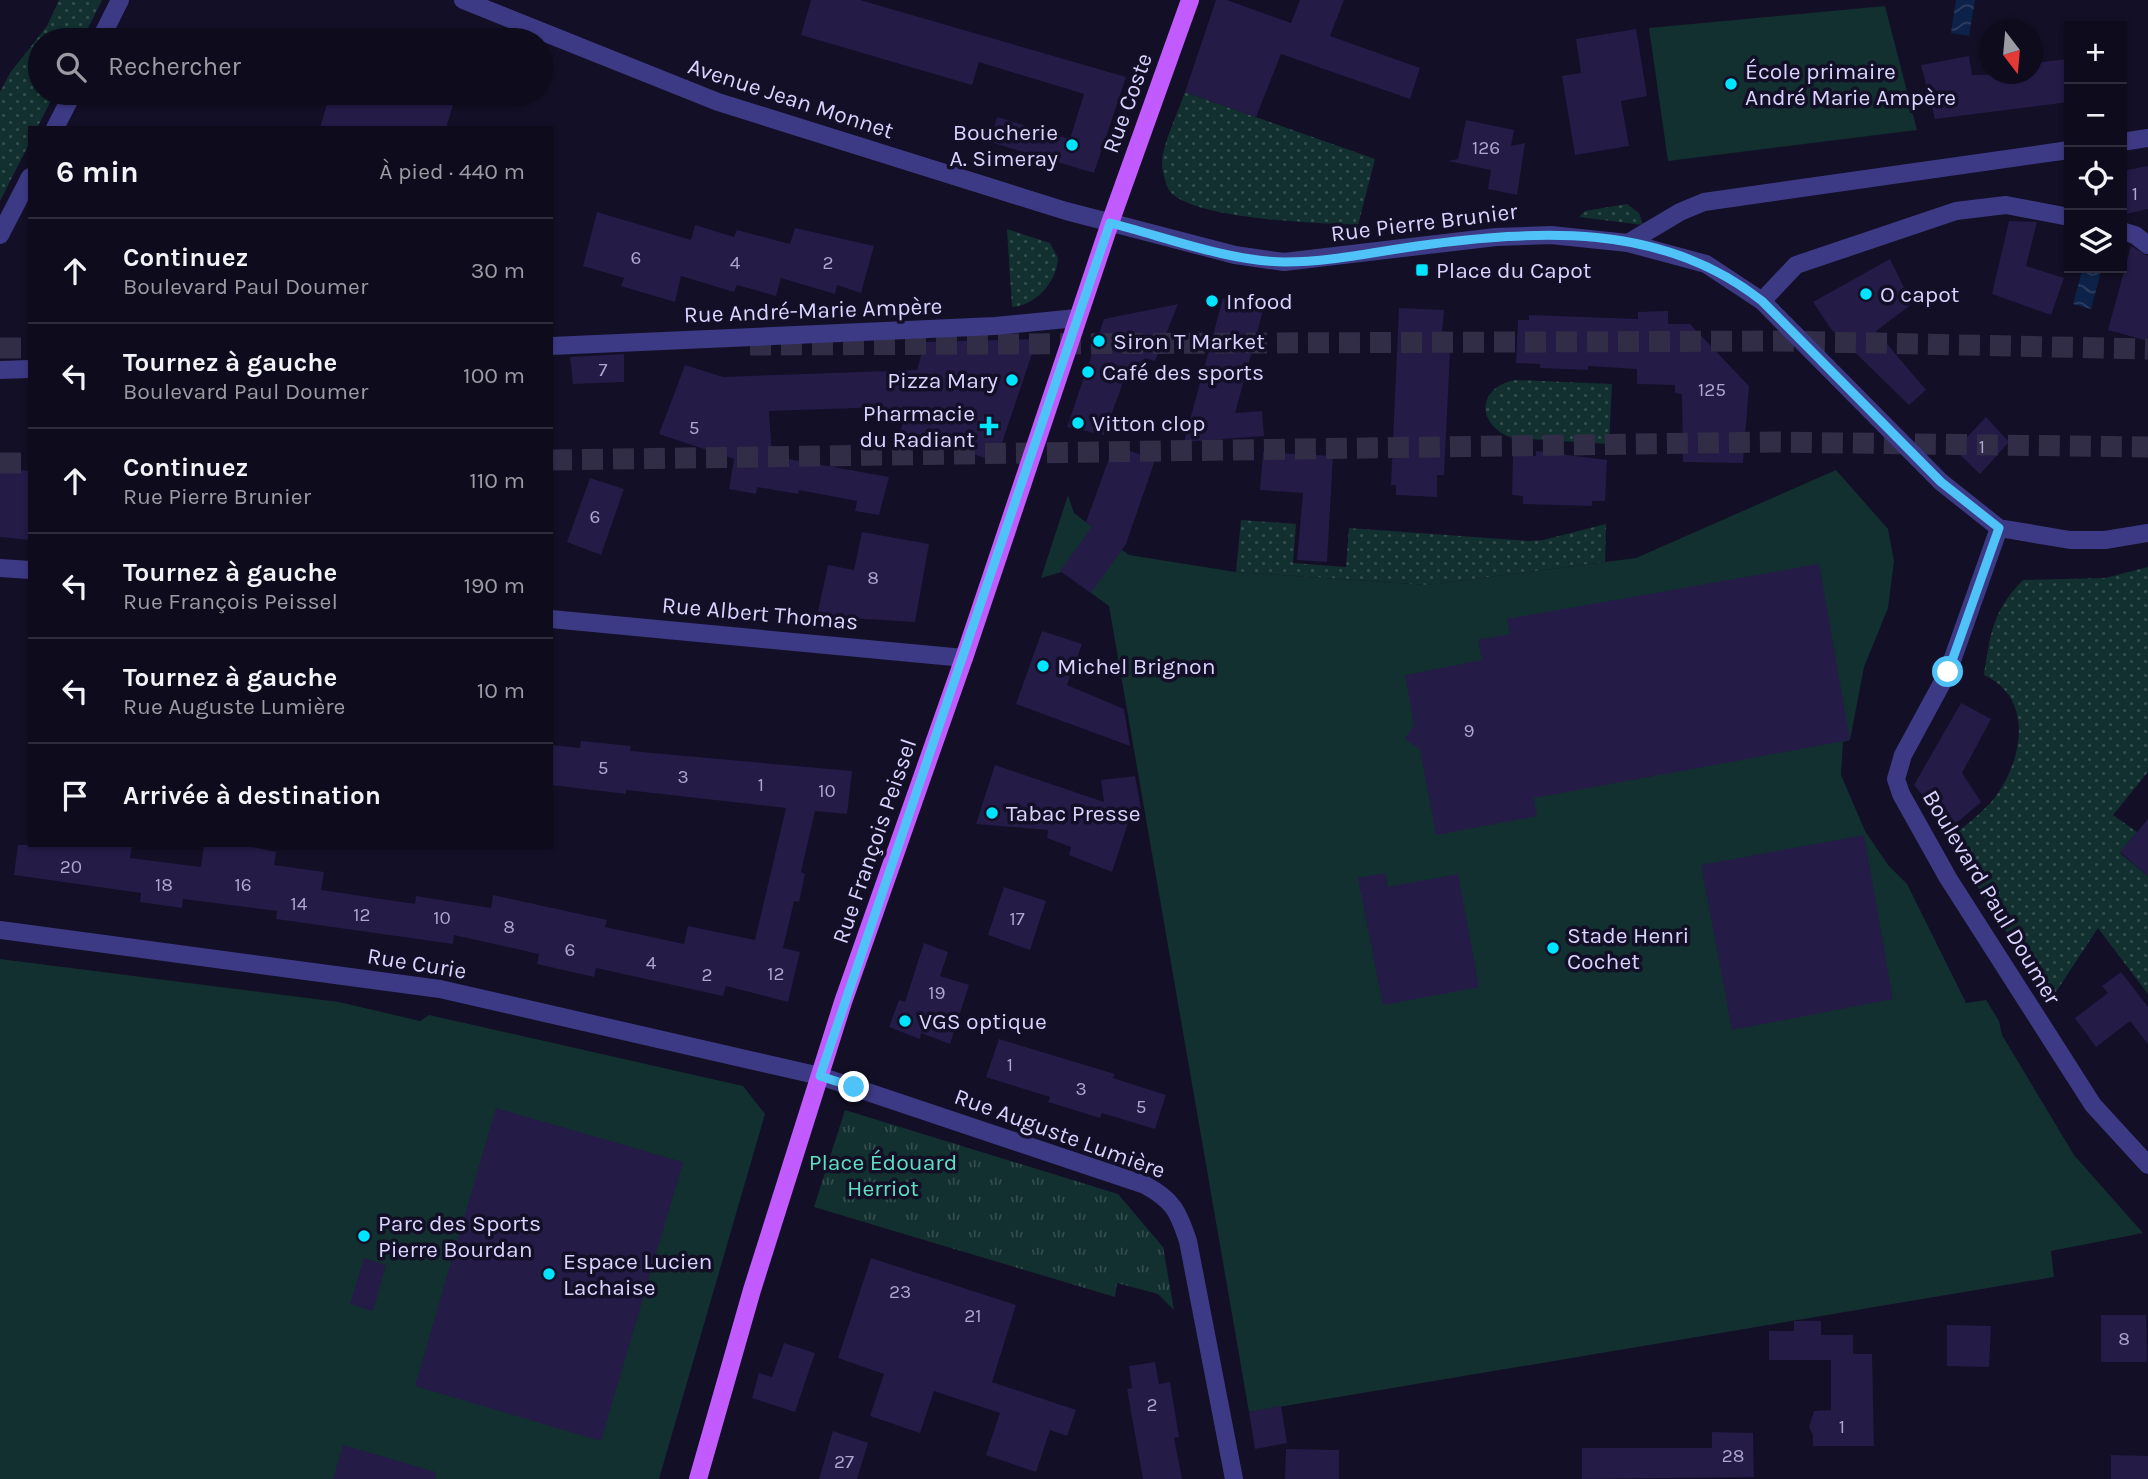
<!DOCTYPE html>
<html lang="fr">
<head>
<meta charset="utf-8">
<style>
  :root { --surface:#0e0b1c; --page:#1c1929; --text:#f1f3f6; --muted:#9b9ba3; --line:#2e2b3b }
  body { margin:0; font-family:Karla,sans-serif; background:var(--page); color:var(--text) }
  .controls { position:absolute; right:21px; top:21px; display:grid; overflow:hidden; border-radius:0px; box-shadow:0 2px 5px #0004 }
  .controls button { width:63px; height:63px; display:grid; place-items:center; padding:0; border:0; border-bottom:2px solid var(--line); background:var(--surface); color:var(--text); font:35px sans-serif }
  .compass { position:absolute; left:1980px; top:21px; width:63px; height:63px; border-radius:50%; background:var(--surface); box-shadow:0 2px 5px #0004; rotate:164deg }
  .stop { position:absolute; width:21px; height:21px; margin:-16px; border:5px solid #4fc3f7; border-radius:50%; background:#fff }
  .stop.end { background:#4fc3f7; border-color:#fff; box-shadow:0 2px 7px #0008 }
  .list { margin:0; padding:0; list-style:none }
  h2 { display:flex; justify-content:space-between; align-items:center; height:91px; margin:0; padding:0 28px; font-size:30px }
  h2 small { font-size:23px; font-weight:400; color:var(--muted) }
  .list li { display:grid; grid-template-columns:46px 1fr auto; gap:21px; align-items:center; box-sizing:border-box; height:105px; padding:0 28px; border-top:2px solid var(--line) }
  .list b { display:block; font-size:26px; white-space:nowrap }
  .list p { margin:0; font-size:23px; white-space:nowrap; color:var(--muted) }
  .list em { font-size:23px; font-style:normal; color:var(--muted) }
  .icon { flex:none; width:38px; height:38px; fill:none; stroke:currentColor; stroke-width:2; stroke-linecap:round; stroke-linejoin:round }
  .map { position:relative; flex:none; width:2148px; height:1479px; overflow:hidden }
  .search { position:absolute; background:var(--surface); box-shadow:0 2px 5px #0004; left:28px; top:28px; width:525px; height:77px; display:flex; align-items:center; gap:18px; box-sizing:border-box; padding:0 24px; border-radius:38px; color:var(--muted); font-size:26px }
  .panel { position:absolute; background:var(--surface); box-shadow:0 2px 5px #0004; left:28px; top:126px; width:525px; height:721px; border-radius:0px }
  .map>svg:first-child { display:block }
  .grass { fill:url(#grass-dots) }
  .park { fill:url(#park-tufts) }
  .garden { fill:#12302f }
  .water { fill:url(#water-waves) }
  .building { fill:#241b47 }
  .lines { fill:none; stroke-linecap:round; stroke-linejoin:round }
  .highway-tunnel { stroke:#312d47; stroke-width:21; stroke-dasharray:21 10; stroke-linecap:butt }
  .minor { stroke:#3d3a85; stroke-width:18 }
  .major { stroke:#c25bff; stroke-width:18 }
  .route { stroke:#4fc3f7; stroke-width:9 }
  .poi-dot { fill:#00e5ff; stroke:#130f26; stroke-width:2.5 }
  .labels { text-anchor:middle; stroke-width:7; stroke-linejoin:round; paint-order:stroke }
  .number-label { font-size:19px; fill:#aca6d1 }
  .poi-label { font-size:23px; fill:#d9d4ff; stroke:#130f26; text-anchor:start }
  .street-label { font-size:23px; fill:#d9d4ff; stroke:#130f26 }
  .park-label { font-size:23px; fill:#5fe0c0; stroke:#130f26 }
</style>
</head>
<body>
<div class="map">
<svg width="2148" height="1479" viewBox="0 0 2148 1479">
  <defs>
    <pattern id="grass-dots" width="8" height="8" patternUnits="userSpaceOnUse" patternTransform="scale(1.75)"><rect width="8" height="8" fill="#12302f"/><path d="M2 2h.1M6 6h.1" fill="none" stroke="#344d4e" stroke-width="1.8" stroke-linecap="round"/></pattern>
    <pattern id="park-tufts" width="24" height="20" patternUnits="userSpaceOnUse" patternTransform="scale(1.75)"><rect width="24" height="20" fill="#12302f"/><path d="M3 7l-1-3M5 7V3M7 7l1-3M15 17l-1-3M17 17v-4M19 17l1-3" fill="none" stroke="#344d4e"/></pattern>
    <pattern id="water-waves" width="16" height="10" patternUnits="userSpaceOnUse" patternTransform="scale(1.75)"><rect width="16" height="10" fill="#0c2248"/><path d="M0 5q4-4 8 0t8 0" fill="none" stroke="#2f4163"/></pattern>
  </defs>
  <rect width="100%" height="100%" fill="#130f26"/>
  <g class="grass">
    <polygon points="59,0 102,0 82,40 40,40 40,93 55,93 37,128 30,128 30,142 0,201 0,92 10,73 47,26"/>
    <path d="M 1185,92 L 1375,159 L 1358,225 C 1323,223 1189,220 1169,190 C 1166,185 1162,170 1162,164 C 1162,145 1179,110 1185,92 Z"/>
    <polygon points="1627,204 1639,213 1643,225 1579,217 1585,211"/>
    <path d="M 1007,229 L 1050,243 L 1058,258 C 1057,282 1035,306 1012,307 Z"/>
    <path d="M 1515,380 L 1612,384 L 1609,444 L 1512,438 C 1476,425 1476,388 1515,380 Z"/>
    <polygon points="1241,520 1296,524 1293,563 1346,567 1349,528 1529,541 1543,540 1606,524 1605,562 1427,585 1236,572"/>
    <path d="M 2148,567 L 2148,772 L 2113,815 L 2137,832 L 2120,853 L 2148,876 L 2148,994 L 2098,928 L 2050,1001 L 1948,840 C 1964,826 1983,813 1996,796 C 2023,759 2034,698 1984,675 C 1990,634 1993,610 2023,580 L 2105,578 Z"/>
  </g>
  <polygon class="park" points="845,1110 1118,1194 1163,1247 1174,1310 1158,1294 1117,1283 1115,1297 814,1207"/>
  <g class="garden">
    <polygon points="1885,6 1917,130 1668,161 1649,28"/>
    <polygon points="1836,470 1888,529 1894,561 1888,608 1864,667 1850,740 1843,742 1841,775 1865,831 1888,865 1907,884 1966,1003 1986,1000 1999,1021 2002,1035 2074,1155 2143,1233 2051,1251 2054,1277 1249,1412 1109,606 1062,572 1041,578 1068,495 1074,513 1129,555 1236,572 1427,585 1636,558"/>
    <polygon points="0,959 339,1002 420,1021 429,1015 743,1086 765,1114 659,1479 0,1479"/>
  </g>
  <g class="water">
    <polygon points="1956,0 1975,0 1969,36 1951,33"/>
    <polygon points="2083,268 2102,268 2091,309 2073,304"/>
  </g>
  <g class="building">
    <polygon points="811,0 860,0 1126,77 1094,173 990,142 997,117 1070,139 1084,94 979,62 972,85 801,35"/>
    <polygon points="1216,0 1227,0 1291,23 1300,0 1344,0 1330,36 1420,68 1410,99 1281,54 1256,117 1185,92"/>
    <polygon points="1636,29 1647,96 1621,101 1629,146 1575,155 1562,76 1581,73 1576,39"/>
    <polygon points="1969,56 1972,75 2033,74 2033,63 2069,59 2069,102 1935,119 1921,65"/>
    <polygon points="330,93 411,93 453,105 446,128 320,128"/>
    <polygon points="1466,120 1514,130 1511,146 1525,143 1517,195 1488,189 1491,170 1448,161 1458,159"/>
    <polygon points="2148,166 2148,209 2122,215 2122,171"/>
    <polygon points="597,212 691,240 695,225 734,237 737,230 790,244 795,228 874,246 861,293 837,285 835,294 781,278 776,296 737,285 734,292 681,276 675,302 621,286 624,278 583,266"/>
    <polygon points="2009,221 2037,222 2026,266 2064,278 2051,315 1992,294"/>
    <polygon points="2131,246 2148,256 2148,341 2108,330"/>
    <polygon points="1890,259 1912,304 1876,331 1926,390 1909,405 1831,329 1813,302"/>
    <polygon points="1223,298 1264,307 1235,413 1262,411 1264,436 1184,442"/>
    <polygon points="1178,304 1155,361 1145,358 1137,382 1125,377 1104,435 1067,427 1104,319"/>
    <polygon points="1399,308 1444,310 1442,331 1451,332 1444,475 1437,475 1437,497 1396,495 1396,485 1391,485"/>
    <polygon points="1668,311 1668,324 1690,324 1749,386 1743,463 1683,462 1682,394 1675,393 1675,385 1637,384 1637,369 1588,366 1588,370 1540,368 1540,364 1516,363 1518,320 1529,320 1529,315 1638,319 1638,312"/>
    <polygon points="1037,339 996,461 900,433 905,413 886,414 886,407 769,411 772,456 889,477 879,515 855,511 857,501 799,490 798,494 757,487 756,494 729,489 734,459 659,434 685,365 723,377 917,370 925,342"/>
    <polygon points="624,354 624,382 573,384 570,357"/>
    <polygon points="1986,417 2009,442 1980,474 1955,450"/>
    <polygon points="1114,445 1155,460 1126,544 1091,593 1060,571 1092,527 1086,522"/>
    <polygon points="1536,451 1607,460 1605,501 1592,501 1592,506 1523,504 1523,496 1512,495 1513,454 1536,456"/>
    <polygon points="1263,452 1333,456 1327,562 1297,560 1303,493 1260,490"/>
    <polygon points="0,468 30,471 30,540 0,537"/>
    <polygon points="590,478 624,489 601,555 567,542"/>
    <polygon points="862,532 929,544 915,622 817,616 828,565 854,570"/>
    <polygon points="1819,564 1850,740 1534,798 1537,816 1436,835 1420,750 1405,739 1414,725 1405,675 1482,660 1478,640 1510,634 1507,619"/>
    <polygon points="1042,631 1082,644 1067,685 1124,709 1130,746 1016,704"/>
    <polygon points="1961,703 1991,719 1962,773 1981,802 1945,833 1929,803 1914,785"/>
    <polygon points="581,741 631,746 630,751 852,771 847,814 815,811 801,872 805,874 799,902 794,901 783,948 800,952 788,1002 726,986 723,996 596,968 594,977 537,964 539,954 454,935 453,944 276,919 277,911 183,899 182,908 140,902 141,893 14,875 18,845 132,845 130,858 201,867 204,845 242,845 276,852 274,865 324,872 321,890 415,904 416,896 491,908 493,895 607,920 605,927 684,944 688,926 755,940 786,808 626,790 626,794 551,785 551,745 580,748"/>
    <polygon points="995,765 1104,802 1101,780 1135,776 1142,815 1132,811 1112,872 1069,855 1071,847 1047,838 1048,830 976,824"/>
    <polygon points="2148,819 2148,876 2120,852"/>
    <polygon points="1864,835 1893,999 1732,1030 1701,865"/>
    <polygon points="1385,873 1388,887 1458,874 1479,987 1383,1005 1358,878"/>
    <polygon points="1004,887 1046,901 1030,950 988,935"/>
    <polygon points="924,943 948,952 940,976 969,985 950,1044 921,1033 920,1039 889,1027 899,1000 905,1002"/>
    <polygon points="2121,972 2148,1007 2148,1044 2130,1021 2096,1047 2075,1018 2108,993 2102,986"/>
    <polygon points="999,1039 1115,1074 1113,1078 1166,1095 1155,1129 1102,1113 1100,1118 1048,1102 1050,1097 986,1077"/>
    <polygon points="496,1108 683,1162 601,1441 415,1386"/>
    <polygon points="364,1258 386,1265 373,1311 350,1304"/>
    <polygon points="871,1258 1016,1305 992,1382 1076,1410 1067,1436 1050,1430 1036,1472 986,1455 1000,1413 934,1391 920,1433 870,1416 884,1374 838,1358"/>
    <polygon points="2101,1315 2146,1315 2147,1362 2101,1362"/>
    <polygon points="1794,1321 1821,1321 1821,1335 1853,1335 1853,1354 1872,1354 1874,1446 1813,1446 1813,1435 1809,1427 1814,1411 1831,1410 1831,1360 1769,1360 1769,1331 1794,1331"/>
    <polygon points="1947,1325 1991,1326 1989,1367 1947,1366"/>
    <polygon points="784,1343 815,1353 795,1412 752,1398 759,1373 772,1377"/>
    <polygon points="1155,1362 1159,1384 1170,1382 1179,1437 1174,1438 1182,1479 1143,1479 1127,1389 1132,1388 1129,1366"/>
    <polygon points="1281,1406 1287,1443 1255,1449 1249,1412"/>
    <polygon points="833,1431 868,1443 857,1479 819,1479"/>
    <polygon points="1712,1432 1753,1433 1754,1477 1582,1479 1582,1448 1712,1448"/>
    <polygon points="343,1445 436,1472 435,1479 333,1479"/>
    <polygon points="1286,1449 1339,1450 1339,1479 1285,1479"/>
    <polygon points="2111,1455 2148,1456 2148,1479 2111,1479"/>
  </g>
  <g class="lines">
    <g class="highway-tunnel">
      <polyline points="750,345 1781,341 2148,349"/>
      <polyline points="0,348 30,348"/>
      <polyline points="551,460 1773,442 2148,447"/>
      <polyline points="0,463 30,463"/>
    </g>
    <g class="minor">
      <polyline points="463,0 718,102 1066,211 1235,255 1284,262 1496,237 1551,235 1628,243 1706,264 1762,301 1941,482 1999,528 2070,540 2105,540 2148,533"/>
      <polyline points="100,40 120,0"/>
      <polyline points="55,128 73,93"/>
      <polyline points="2122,142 2148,138"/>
      <polyline points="2122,231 2135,235 2148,245"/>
      <polyline points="0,235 30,177"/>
      <polyline points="1628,243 1680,212 1704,202 2069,150"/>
      <polyline points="1762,301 1796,265 1956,211 2006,205 2069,217"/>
      <polyline points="551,346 995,326 1077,318"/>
      <polyline points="0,370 30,369"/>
      <polyline points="1999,528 1948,672 1903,755 1896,779 1901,794 1948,878 2093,1105 2148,1165"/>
      <polyline points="0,568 30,570"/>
      <polyline points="551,619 964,658"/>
      <path d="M 0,930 L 440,989 L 820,1076 L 1145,1185 C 1173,1200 1178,1211 1188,1241 L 1234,1479"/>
    </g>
    <polyline class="major" points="698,1479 752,1290 843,1002 964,658 1110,223 1190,0"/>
  </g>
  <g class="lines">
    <path class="route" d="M 854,1087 L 820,1076 L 1110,223 C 1166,237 1227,261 1285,262 C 1329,262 1374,252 1417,246 C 1537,230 1661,221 1762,301 L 1941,482 L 1999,528 L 1948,672"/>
  </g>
  <g class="poi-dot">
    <circle cx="1731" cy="84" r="7"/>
    <circle cx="1072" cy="145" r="7"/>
    <rect x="1415" y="263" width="14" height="14" rx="3.5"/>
    <circle cx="1866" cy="294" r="7"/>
    <circle cx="1212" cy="301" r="7"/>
    <circle cx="1099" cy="341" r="7"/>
    <circle cx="1088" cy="372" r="7"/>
    <circle cx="1012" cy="380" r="7"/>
    <circle cx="1078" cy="423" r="7"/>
    <path d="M985.5 415.5h7v7h7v7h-7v7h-7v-7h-7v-7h7z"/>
    <circle cx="1043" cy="666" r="7"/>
    <circle cx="992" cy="813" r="7"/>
    <circle cx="1553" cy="948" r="7"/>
    <circle cx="905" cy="1021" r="7"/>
    <circle cx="364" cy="1236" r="7"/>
    <circle cx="549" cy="1274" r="7"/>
  </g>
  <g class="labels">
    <g class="number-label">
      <text x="1486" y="154">126</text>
      <text x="2135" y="200">1</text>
      <text x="636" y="264">6</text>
      <text x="735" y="269">4</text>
      <text x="828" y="269">2</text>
      <text x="603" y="376">7</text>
      <text x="1712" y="396">125</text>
      <text x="694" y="434">5</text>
      <text x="1982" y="453">1</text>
      <text x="595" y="523">6</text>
      <text x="873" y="584">8</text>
      <text x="1469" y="737">9</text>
      <text x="603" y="774">5</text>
      <text x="683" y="783">3</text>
      <text x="761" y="791">1</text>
      <text x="827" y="797">10</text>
      <text x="71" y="873">20</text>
      <text x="164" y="891">18</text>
      <text x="243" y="891">16</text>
      <text x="299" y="910">14</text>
      <text x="362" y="921">12</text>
      <text x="442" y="924">10</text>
      <text x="1017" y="925">17</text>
      <text x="509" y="933">8</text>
      <text x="570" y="956">6</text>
      <text x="651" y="969">4</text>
      <text x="776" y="980">12</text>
      <text x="707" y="981">2</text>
      <text x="937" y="999">19</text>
      <text x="1010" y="1071">1</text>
      <text x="1081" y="1095">3</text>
      <text x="1141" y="1113">5</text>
      <text x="900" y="1298">23</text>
      <text x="973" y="1322">21</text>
      <text x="2124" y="1345">8</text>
      <text x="1152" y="1411">2</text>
      <text x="1842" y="1433">1</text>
      <text x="1733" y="1462">28</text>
      <text x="844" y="1468">27</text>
    </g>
    <g class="poi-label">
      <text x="1745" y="79">École primaire<tspan x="1745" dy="26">André Marie Ampère</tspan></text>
      <text x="1058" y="140" text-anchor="end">Boucherie<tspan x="1058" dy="26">A. Simeray</tspan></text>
      <text x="1436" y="278">Place du Capot</text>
      <text x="1880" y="302">O capot</text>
      <text x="1226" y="309">Infood</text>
      <text x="1113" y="349">Siron T Market</text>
      <text x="1102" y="380">Café des sports</text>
      <text x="998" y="388" text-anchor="end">Pizza Mary</text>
      <text x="975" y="421" text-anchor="end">Pharmacie<tspan x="975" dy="26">du Radiant</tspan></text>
      <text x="1092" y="431">Vitton clop</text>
      <text x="1057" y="674">Michel Brignon</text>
      <text x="1006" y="821">Tabac Presse</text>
      <text x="1567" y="943">Stade Henri<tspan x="1567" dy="26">Cochet</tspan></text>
      <text x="919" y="1029">VGS optique</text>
      <text x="378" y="1231">Parc des Sports<tspan x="378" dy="26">Pierre Bourdan</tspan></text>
      <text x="563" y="1269">Espace Lucien<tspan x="563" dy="26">Lachaise</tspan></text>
    </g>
    <g class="street-label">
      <text transform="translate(791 98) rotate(18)" y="8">Avenue Jean Monnet</text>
      <text transform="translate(1127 103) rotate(-70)" y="8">Rue Coste</text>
      <text transform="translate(1424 222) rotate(-7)" y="8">Rue Pierre Brunier</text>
      <text transform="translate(813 310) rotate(-2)" y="8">Rue André-Marie Ampère</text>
      <text transform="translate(760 613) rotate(5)" y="8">Rue Albert Thomas</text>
      <text transform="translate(874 841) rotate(-71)" y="8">Rue François Peissel</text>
      <text transform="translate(1992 897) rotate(59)" y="8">Boulevard Paul Doumer</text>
      <text transform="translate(417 963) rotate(9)" y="8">Rue Curie</text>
      <text transform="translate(1060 1133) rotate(20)" y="8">Rue Auguste Lumière</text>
    </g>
    <g class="park-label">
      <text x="883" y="1170">Place Édouard<tspan x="883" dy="26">Herriot</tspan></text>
    </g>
  </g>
</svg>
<div class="controls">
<button>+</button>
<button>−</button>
<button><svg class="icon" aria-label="locate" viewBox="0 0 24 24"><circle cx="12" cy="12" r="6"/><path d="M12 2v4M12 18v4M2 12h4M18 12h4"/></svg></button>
<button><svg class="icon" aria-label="layers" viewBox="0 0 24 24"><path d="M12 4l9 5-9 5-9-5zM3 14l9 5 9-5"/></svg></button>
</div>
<svg class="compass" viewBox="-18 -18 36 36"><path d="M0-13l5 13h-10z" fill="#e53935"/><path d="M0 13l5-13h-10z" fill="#9b9ba3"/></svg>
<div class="stop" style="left:1948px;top:672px"></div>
<div class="stop end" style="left:854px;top:1087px"></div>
<div class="search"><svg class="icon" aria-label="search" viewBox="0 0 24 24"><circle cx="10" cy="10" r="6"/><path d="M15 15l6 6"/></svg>Rechercher</div>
<section class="panel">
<h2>6 min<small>À pied · 440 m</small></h2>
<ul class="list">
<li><svg class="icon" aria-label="ahead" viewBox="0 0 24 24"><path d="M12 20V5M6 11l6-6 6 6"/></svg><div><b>Continuez</b><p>Boulevard Paul Doumer</p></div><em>30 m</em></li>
<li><svg class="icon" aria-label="left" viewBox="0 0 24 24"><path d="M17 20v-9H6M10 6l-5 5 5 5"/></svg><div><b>Tournez à gauche</b><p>Boulevard Paul Doumer</p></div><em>100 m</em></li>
<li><svg class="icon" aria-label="ahead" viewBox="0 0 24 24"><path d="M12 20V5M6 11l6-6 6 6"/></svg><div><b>Continuez</b><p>Rue Pierre Brunier</p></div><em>110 m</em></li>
<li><svg class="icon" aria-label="left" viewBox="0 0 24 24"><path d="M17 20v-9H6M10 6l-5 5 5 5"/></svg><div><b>Tournez à gauche</b><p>Rue François Peissel</p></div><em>190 m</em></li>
<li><svg class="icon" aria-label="left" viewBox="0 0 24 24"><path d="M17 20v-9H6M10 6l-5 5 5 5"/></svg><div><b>Tournez à gauche</b><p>Rue Auguste Lumière</p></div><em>10 m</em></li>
<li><svg class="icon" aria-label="arrive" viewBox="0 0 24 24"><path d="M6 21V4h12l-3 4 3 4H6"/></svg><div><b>Arrivée à destination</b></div></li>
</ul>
</section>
</div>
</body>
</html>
